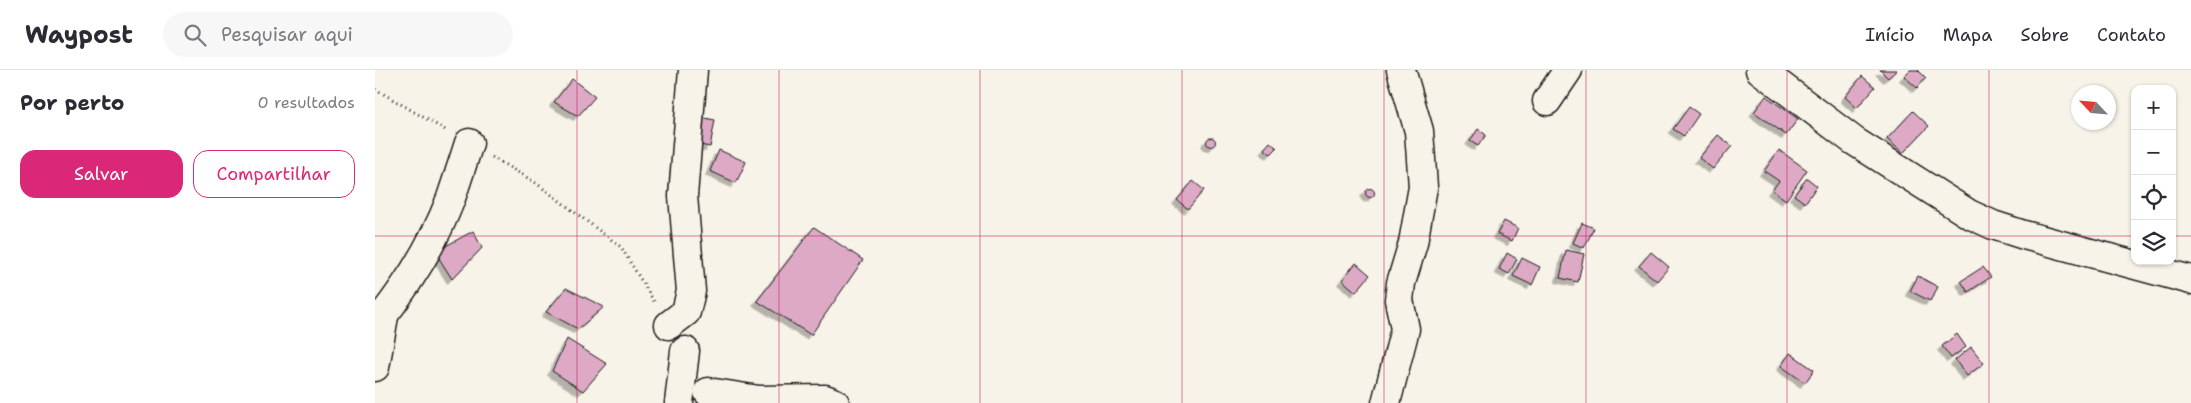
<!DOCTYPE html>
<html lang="pt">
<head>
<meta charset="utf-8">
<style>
  :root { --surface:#fff; --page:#f7f7f7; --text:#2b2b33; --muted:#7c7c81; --line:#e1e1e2; --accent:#db2777 }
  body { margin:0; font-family:"Shantell Sans",sans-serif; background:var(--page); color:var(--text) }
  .controls { position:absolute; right:15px; top:15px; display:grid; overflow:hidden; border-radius:10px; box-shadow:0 1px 4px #0004 }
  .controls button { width:45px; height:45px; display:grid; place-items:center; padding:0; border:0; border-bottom:1px solid var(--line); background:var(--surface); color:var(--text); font:25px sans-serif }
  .compass { position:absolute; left:1696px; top:15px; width:45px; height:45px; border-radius:50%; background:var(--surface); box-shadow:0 1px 4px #0004; rotate:296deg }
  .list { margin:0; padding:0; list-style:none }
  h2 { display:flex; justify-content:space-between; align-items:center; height:65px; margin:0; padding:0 20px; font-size:21px }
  h2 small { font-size:16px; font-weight:400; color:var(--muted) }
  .actions { display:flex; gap:10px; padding:15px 20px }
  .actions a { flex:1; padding:11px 0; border:1px solid var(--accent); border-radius:15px; text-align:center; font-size:18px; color:var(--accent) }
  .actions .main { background:var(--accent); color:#fff }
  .icon { flex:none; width:28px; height:28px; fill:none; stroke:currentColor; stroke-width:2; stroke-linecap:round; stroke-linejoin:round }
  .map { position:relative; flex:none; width:1816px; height:333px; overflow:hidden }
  header { display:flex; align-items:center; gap:30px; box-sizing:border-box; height:70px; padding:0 25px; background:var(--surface); border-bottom:1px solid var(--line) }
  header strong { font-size:24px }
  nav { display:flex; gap:28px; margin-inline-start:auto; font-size:18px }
  .search { width:350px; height:45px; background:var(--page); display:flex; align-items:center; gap:12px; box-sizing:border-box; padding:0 18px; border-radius:28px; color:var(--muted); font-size:19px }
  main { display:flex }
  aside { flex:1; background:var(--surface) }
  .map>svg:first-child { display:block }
  .building { fill:#dda9c5; stroke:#1c1c1c; filter:url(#shadow) }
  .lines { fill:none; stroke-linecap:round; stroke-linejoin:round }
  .street-casing { stroke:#1c1c1c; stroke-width:31 }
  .path { stroke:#1c1c1c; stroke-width:3; stroke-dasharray:1 4; stroke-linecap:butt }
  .street { stroke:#f7f3e8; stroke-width:28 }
  .grid { fill:none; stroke:#c2185b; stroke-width:1; stroke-opacity:0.55 }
</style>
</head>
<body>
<header>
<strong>Waypost</strong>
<div class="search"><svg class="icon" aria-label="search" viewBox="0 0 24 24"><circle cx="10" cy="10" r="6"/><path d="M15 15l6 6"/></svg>Pesquisar aqui</div>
<nav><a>Início</a><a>Mapa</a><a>Sobre</a><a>Contato</a></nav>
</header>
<main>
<aside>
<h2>Por perto<small>0 resultados</small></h2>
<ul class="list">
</ul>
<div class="actions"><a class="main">Salvar</a><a>Compartilhar</a></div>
</aside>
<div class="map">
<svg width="1816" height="333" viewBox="0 0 1816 333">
  <defs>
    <filter id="shadow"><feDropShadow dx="-4.5" dy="4.5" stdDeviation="0" flood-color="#0004"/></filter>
  </defs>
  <rect width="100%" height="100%" fill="#f7f3e8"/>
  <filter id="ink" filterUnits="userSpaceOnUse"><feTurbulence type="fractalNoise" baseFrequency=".02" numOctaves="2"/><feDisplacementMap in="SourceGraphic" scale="10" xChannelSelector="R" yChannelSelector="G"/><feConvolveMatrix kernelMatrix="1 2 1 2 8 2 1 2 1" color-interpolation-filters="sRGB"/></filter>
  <g filter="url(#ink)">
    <g class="building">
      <polygon points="1505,0 1522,0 1513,8"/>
      <polygon points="1535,0 1543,0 1551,8 1542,18 1529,6"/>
      <polygon points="1487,6 1500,17 1482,38 1470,27"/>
      <polygon points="197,9 220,27 203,46 179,32"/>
      <polygon points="1391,26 1423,49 1411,65 1379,42"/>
      <polygon points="1314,37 1324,44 1309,66 1298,59"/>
      <polygon points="1538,41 1554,56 1528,83 1512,69"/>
      <polygon points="325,47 340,50 335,77 320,74"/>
      <polygon points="1103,59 1111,65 1103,76 1095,71"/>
      <polygon points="1343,65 1357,76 1338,99 1324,88"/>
      <circle cx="836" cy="72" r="4.5"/>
      <polygon points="895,72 902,78 896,84 889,79"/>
      <polygon points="344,80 371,92 361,113 335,101"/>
      <polygon points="1404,80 1432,100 1411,130 1397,120 1404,111 1389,101"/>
      <polygon points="1432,108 1442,116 1430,133 1419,125"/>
      <polygon points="818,111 829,120 813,139 802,130"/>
      <circle cx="995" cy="123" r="4.5"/>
      <polygon points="1129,151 1143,158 1137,171 1122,164"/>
      <polygon points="1207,153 1219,158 1209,178 1198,173"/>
      <polygon points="439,157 488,190 436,265 382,231"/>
      <polygon points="98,161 107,178 77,209 60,182"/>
      <polygon points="1191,180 1209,184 1203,212 1185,208"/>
      <polygon points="1276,182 1294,197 1282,211 1264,196"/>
      <polygon points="1132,183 1142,189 1134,204 1124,199"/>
      <polygon points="1147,188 1165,197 1157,215 1138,206"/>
      <polygon points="981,193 995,205 981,222 967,210"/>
      <polygon points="1608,197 1616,207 1593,222 1586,211"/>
      <polygon points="1543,206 1563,217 1555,231 1535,221"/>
      <polygon points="191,218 229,237 203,259 171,242"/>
      <polygon points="1582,264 1591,277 1576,288 1567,276"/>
      <polygon points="192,269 232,294 208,321 177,301"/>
      <polygon points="1596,277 1609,293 1592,306 1580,290"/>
      <polygon points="1415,283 1439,300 1430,313 1406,296"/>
    </g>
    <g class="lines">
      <defs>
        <g id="street">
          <polyline points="1385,0 1479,71 1594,144 1618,155 1649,165 1816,210"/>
          <polyline points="1172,31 1193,0"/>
          <polyline points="294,255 311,242 316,221 308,126 318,0"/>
          <path d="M 0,256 C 30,219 59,173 76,128 C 82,110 88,92 94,73"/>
          <polyline points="0,297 9,246"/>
          <polyline points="333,322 384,330 450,329 460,333"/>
          <polyline points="304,333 310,281"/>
          <polyline points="1011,333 1030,259 1024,230 1026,213 1038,173 1048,117 1044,61 1026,0"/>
        </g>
      </defs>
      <use href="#street" class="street-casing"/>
      <g class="path">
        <polyline points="0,19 72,61"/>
        <polyline points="117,87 161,113 246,177 280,233"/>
      </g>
      <use href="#street" class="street"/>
    </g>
  </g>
  <path class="grid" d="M 202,0 L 202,333M 404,0 L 404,333M 605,0 L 605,333M 807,0 L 807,333M 1009,0 L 1009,333M 1211,0 L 1211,333M 1412,0 L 1412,333M 1614,0 L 1614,333M 0,166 L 1760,166M 1797,166 L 1816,166"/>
</svg>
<div class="controls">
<button>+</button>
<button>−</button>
<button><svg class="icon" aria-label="locate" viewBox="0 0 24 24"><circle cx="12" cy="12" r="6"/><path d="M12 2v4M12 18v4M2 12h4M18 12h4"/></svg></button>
<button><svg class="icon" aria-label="layers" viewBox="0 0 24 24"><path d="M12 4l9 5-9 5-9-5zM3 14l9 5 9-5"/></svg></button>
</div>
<svg class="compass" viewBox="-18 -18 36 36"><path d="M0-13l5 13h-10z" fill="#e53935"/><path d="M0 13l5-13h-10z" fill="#7c7c81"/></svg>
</div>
</main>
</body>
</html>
